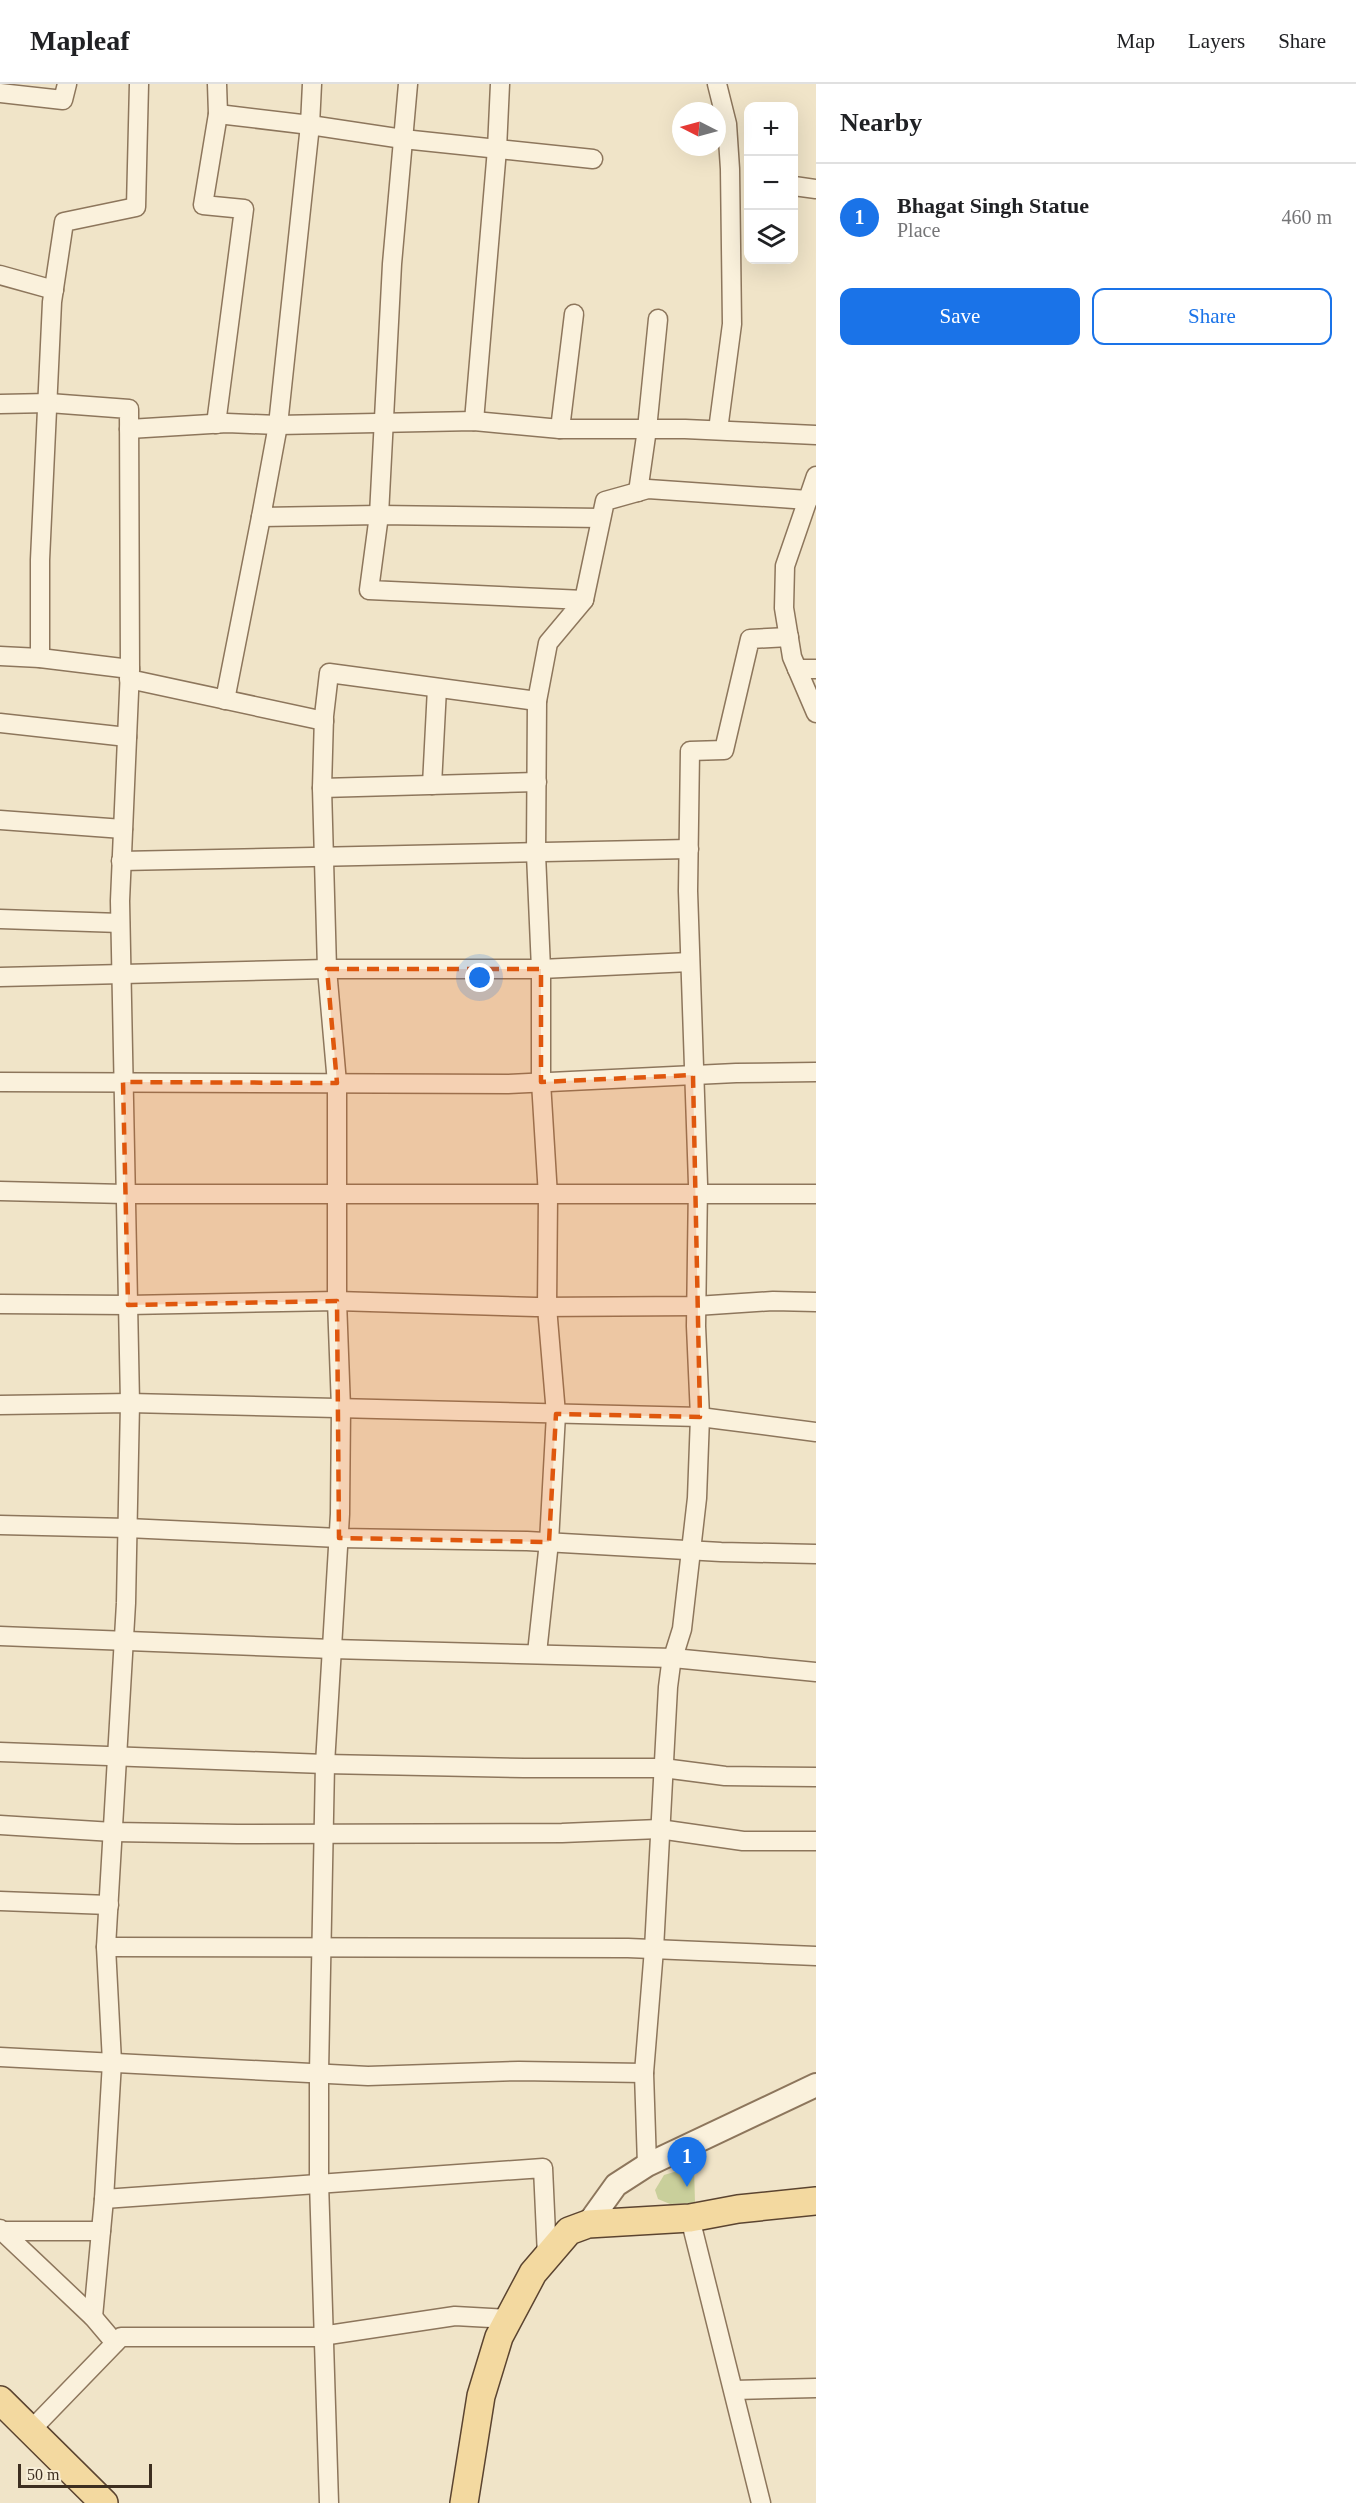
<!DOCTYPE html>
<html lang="en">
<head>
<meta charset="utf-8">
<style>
  :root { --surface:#fff; --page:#f6f6f6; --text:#202124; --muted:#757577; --line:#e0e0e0; --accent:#1a73e8 }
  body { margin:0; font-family:Georgia,serif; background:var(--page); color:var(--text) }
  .controls { position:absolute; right:18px; top:18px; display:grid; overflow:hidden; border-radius:12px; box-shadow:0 6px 24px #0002 }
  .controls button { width:54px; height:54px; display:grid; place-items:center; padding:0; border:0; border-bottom:2px solid var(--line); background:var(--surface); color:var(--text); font:30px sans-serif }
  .compass { position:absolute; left:672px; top:18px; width:54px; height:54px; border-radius:50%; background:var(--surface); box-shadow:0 6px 24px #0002; rotate:276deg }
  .scale { position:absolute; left:18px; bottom:15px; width:134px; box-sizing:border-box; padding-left:6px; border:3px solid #3d2e20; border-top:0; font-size:16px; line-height:21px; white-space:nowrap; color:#3d2e20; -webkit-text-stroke:4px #f7eed8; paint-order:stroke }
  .you { position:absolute; left:480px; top:894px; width:21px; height:21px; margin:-15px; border:4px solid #fff; border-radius:50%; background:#1a73e8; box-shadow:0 0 0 9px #1a73e833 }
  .badge { display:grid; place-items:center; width:39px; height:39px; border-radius:50%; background:var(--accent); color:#fff; font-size:20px; font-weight:700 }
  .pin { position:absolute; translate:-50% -50px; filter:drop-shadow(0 2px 3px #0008) }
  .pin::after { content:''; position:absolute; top:32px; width:21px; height:18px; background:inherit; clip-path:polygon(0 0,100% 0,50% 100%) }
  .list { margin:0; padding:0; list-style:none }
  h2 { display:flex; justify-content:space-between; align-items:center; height:78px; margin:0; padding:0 24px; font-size:26px }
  h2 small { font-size:20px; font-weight:400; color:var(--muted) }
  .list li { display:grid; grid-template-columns:39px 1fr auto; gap:18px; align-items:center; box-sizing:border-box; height:108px; padding:0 24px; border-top:2px solid var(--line) }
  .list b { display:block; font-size:22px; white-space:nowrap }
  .list p { margin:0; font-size:20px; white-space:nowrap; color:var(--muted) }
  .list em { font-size:20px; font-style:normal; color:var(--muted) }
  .actions { display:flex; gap:12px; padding:18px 24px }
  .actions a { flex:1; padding:14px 0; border:2px solid var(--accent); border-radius:12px; text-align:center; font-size:21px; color:var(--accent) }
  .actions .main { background:var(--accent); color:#fff }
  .icon { flex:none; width:33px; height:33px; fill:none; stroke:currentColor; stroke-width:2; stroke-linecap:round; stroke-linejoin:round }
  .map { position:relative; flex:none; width:816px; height:2419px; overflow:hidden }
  header { display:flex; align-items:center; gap:36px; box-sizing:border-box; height:84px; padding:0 30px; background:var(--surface); border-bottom:2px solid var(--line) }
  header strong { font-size:28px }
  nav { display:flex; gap:33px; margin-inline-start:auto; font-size:21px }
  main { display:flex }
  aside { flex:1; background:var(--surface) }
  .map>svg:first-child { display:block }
  .green { fill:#c9cf9b }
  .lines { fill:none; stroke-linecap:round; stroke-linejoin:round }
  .minor-casing { stroke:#8d765c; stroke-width:21 }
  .tertiary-casing { stroke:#8d765c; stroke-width:26 }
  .primary-casing { stroke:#5b4430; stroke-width:30 }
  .minor { stroke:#faf1dc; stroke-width:18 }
  .tertiary { stroke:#faf1dc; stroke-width:22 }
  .primary { stroke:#f3d9a0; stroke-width:27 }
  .marked { fill:#df570d; fill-opacity:0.2; stroke:#df570d; stroke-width:4.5; stroke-dasharray:12 8; stroke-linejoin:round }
</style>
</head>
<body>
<header>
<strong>Mapleaf</strong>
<nav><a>Map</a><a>Layers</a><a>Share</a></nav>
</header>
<main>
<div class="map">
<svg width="816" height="2419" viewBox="0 0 816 2419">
  <rect width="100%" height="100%" fill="#f0e4c8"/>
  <polygon class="green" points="694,2082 695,2119 670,2120 658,2115 655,2106 664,2091"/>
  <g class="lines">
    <defs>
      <g id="minor">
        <polyline points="408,0 392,180 379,431 369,506 584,516 548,559 537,617 536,770 541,885 541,998 548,1112 547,1223 556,1330 549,1458 537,1569"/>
        <polyline points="717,0 727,40 730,85 732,240 718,346"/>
        <polyline points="0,9 63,16 67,0"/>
        <polyline points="218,30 310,41 312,0"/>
        <polyline points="593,75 403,55 310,41 278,341 261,433 379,431 601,434"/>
        <polyline points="794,102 816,105"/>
        <polyline points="0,191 54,206"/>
        <polyline points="0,320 49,319 129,325 130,585 120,817 130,1319 126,1519 106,1863 112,1978 104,2115 93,2233"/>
        <polyline points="474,337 497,65 500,0"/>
        <polyline points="216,340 244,125 203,121 218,30 217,0"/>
        <polyline points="129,345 227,339 278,341 474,337 560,345 685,345 816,351"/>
        <polyline points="560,345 574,230"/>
        <polyline points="816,392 785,482 784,524 792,573 816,629"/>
        <polyline points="638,408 647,345 658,235"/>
        <polyline points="584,516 605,417 648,405 808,416"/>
        <polyline points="0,572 40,574 130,585"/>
        <polyline points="40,574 40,476 52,218 64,138 136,123 139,0"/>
        <polyline points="797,585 816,585"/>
        <polyline points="129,595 324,637"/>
        <polyline points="225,616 261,433"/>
        <polyline points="0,639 127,653"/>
        <polyline points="432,701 437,604"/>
        <polyline points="322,704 537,698"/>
        <polyline points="0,736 123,745"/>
        <polyline points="121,777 689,765"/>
        <polyline points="0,835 120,839"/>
        <polyline points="0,893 327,885 541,885 690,878"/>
        <polyline points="0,998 508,1000 736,989 816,988"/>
        <polyline points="0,1107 125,1110 816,1110"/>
        <polyline points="0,1220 128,1221 337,1217 536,1223 696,1222 773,1217 816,1218"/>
        <polyline points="0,1321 130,1319 700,1333 816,1348"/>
        <polyline points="0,1441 127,1444 339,1454 527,1457 721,1468 816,1470"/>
        <polyline points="0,1552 332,1565 673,1574 816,1588"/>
        <polyline points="0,1668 325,1680 524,1684 663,1684 725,1692 816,1693"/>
        <polyline points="0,1741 113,1748 237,1750 562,1749 659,1745 743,1757 816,1757"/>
        <polyline points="0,1817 109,1821"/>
        <polyline points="106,1863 628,1864 816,1872"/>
        <polyline points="0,1973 368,1992 519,1987 644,1989"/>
        <polyline points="647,2081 644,1989 654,1865 668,1603 671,1580 682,1545 697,1414 700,1333 696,1242 698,1100 688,807 690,667 724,666 750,555 789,553"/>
        <polyline points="104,2115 543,2084 547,2172"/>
        <polyline points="690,2134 761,2419"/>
        <polyline points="0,2145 93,2233 115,2259"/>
        <polyline points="2,2147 101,2147"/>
        <polyline points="734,2306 816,2304"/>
        <polyline points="31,2346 121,2253 315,2253 455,2232 509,2235"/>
        <polyline points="329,2419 319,2098 319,1988 325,1680 340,1430 341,1324 337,1217 337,999 327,885 322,704 324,632 329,589 537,617"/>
      </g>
      <polyline id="tertiary" points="588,2140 616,2101 647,2081 816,2001"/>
      <g id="primary">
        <polyline points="0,2316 104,2419"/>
        <polyline points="464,2419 481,2312 499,2253 533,2189 569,2147 588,2140 690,2134 738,2125 816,2117"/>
      </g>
    </defs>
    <use href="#minor" class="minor-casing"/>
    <use href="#tertiary" class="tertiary-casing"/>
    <use href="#primary" class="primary-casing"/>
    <use href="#minor" class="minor"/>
    <use href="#tertiary" class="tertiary"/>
    <use href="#primary" class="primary"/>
  </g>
  <path class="marked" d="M 327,885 L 541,885 L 541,998 L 693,991 L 700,1333 L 556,1330 L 549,1458 L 339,1454 L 337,1217 L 128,1221 L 123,998 L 337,999 Z"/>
</svg>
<div class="controls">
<button>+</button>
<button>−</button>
<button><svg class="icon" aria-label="layers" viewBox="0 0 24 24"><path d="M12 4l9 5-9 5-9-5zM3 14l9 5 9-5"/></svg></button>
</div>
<svg class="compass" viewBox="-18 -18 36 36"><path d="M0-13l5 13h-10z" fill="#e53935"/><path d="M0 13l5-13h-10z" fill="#757577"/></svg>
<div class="scale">50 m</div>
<div class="you"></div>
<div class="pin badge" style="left:687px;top:2103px">1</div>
</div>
<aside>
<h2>Nearby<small></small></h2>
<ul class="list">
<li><span class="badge">1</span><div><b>Bhagat Singh Statue</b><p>Place</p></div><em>460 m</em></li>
</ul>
<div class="actions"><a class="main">Save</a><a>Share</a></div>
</aside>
</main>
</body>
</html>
